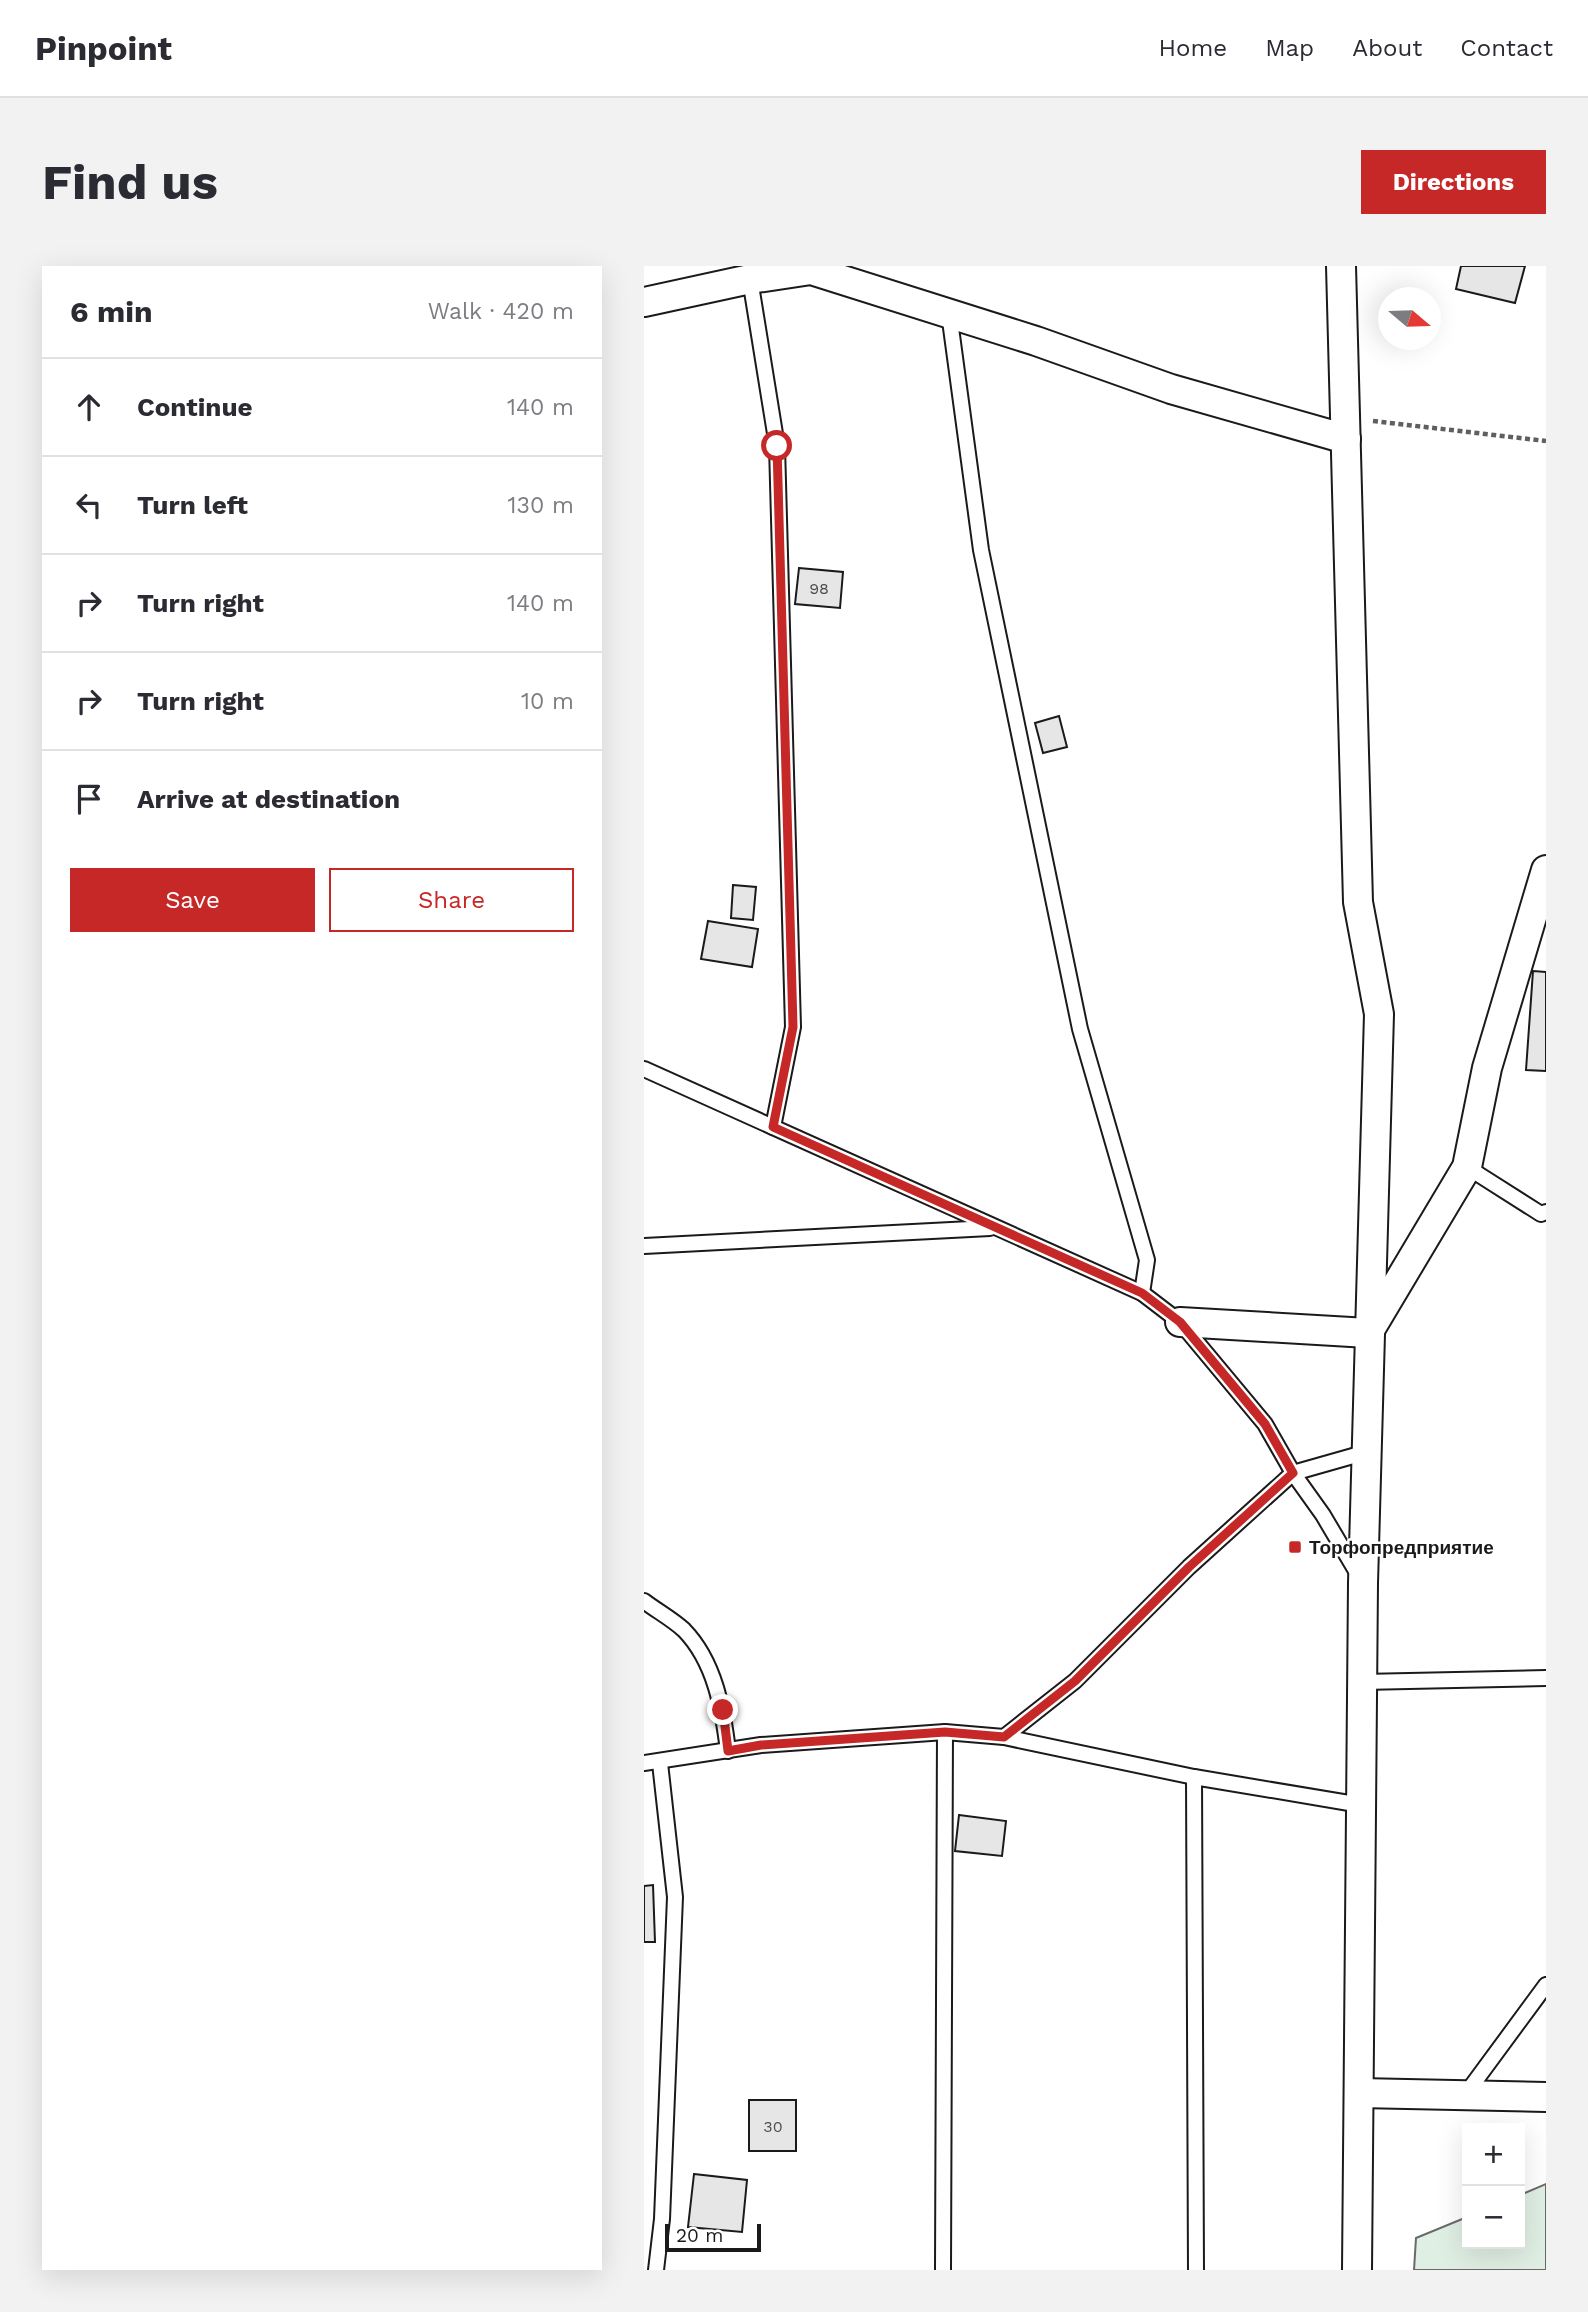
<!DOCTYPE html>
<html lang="en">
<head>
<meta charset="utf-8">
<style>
  :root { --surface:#fff; --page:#f2f2f3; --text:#2b2b33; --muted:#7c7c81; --line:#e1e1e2; --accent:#c62828 }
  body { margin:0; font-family:"Work Sans",sans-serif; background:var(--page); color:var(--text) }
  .controls { position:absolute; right:21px; bottom:21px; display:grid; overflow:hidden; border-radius:0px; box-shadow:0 7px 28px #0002 }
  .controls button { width:63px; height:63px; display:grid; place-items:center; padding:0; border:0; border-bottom:2px solid var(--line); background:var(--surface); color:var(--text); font:35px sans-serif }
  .compass { position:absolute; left:734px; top:21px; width:63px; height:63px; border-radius:50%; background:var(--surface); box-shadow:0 7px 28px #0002; rotate:109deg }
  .scale { position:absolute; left:21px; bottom:18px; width:96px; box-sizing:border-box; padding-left:7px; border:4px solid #1a1a1a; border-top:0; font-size:19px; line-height:24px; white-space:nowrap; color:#1a1a1a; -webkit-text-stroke:5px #fff; paint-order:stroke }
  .stop { position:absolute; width:21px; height:21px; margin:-16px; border:5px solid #c62828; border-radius:50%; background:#fff }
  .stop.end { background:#c62828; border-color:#fff; box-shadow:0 2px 7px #0008 }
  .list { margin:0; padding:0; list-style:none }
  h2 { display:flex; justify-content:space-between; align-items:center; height:91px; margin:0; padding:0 28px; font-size:30px }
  h2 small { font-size:23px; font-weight:400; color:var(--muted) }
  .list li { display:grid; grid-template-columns:46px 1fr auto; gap:21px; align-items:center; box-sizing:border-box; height:98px; padding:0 28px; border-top:2px solid var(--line) }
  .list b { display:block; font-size:26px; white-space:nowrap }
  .list em { font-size:23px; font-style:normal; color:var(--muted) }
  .actions { display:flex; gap:14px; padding:21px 28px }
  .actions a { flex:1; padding:16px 0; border:2px solid var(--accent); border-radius:0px; text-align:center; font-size:24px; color:var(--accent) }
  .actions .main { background:var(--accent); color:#fff }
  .icon { flex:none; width:38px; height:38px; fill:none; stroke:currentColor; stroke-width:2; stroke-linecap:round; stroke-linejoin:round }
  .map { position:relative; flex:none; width:902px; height:2004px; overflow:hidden; border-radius:0px }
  header { display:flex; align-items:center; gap:42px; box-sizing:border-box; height:98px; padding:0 35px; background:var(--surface); border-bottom:2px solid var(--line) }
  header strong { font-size:33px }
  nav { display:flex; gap:38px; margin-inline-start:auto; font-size:24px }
  .intro { display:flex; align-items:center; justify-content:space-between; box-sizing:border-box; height:168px; padding:0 42px }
  h1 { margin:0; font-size:49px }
  .button { padding:18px 32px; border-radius:0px; background:var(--accent); color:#fff; font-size:24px; font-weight:700 }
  main { display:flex; gap:42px; padding:0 42px }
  aside { flex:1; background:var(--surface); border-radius:0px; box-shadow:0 7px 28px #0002 }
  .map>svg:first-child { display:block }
  .green { fill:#e0efe3; stroke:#6a6a6a; stroke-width:2 }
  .building { fill:#e6e6e6; stroke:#1a1a1a; stroke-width:2 }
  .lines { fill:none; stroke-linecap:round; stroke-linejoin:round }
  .service-casing { stroke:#1a1a1a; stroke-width:18 }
  .minor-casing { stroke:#1a1a1a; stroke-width:32 }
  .path { stroke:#5f5f5f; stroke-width:4.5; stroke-dasharray:5 3.5; stroke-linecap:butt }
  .service { stroke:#fff; stroke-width:14 }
  .minor { stroke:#fff; stroke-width:28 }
  .route { stroke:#c62828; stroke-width:9 }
  .poi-dot { fill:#c62828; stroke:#fff; stroke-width:2.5 }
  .labels { text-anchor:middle; stroke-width:5; stroke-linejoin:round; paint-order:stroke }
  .number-label { font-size:16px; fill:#4d4d4d }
  .poi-label { font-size:19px; font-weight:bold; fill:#1a1a1a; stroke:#fff; text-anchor:start }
</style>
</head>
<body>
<header>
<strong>Pinpoint</strong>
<nav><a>Home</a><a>Map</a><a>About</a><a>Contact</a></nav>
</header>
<div class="intro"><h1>Find us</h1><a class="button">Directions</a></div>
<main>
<aside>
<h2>6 min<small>Walk · 420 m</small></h2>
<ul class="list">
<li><svg class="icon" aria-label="ahead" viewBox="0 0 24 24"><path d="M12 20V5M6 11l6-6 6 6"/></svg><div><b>Continue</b></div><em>140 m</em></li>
<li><svg class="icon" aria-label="left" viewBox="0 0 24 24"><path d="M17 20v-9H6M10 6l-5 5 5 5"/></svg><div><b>Turn left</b></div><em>130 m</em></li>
<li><svg class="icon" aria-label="right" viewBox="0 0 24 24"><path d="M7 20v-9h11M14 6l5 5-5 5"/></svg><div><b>Turn right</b></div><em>140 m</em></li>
<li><svg class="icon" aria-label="right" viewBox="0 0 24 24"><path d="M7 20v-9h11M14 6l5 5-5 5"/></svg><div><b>Turn right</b></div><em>10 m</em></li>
<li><svg class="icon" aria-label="arrive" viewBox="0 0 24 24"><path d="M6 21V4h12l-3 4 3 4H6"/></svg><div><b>Arrive at destination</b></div></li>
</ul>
<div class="actions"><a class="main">Save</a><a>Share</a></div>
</aside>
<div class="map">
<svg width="902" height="2004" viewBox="0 0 902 2004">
  <rect width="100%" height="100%" fill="#fff"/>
  <polygon class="green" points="902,1918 902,2004 770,2004 772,1972 823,1951 823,1978 876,1978 876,1929"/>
  <g class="building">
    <polygon points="817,0 881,0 871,37 812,23"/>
    <polygon points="155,302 199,306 196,342 151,338"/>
    <polygon points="415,450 423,481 399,487 391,457"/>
    <polygon points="89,619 112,621 109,654 87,652"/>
    <polygon points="64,655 114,663 108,701 57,693"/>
    <polygon points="889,705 902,706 902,805 882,804"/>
    <polygon points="315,1549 362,1555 358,1590 311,1585"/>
    <polygon points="9,1619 11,1676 0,1676 0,1620"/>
    <rect x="105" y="1834" width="47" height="51"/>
    <polygon points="50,1908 103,1914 98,1966 44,1961"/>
  </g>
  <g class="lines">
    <defs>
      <g id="service">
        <polyline points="106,13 133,180 149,761 129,861"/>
        <polyline points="305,47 337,284 436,763 503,994 498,1027"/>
        <polyline points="0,803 498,1027 536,1056 621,1158 649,1207 679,1249 715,1310"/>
        <polyline points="823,901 897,948 902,946"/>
        <polyline points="0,980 346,962"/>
        <path d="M 0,1335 C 13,1345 28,1353 40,1364 C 71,1396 79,1443 84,1485"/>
        <polyline points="718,1416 902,1412"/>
        <polyline points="360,1471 550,1511 717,1539"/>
        <polyline points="0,1497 117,1479 301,1466 360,1471 431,1415 545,1301 649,1207 723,1186"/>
        <polyline points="550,1511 552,2004"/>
        <polyline points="821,1829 902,1719"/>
        <polyline points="12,2004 18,1953 31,1631 16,1497"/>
        <polyline points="299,2004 301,1466"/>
      </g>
      <g id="minor">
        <polyline points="697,0 714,636 735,748 719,1317 713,2004"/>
        <polyline points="0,36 106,13 167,4 392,75 527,123 702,173"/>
        <polyline points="536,1056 724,1067 823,901 843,802 902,604"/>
        <polyline points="715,1827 902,1831"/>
      </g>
    </defs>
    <use href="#service" class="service-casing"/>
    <use href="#minor" class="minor-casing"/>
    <polyline class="path" points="729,155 902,175"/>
    <use href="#service" class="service"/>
    <use href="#minor" class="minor"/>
  </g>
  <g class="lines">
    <polyline class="route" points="79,1444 84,1485 117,1479 301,1466 360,1471 431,1415 545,1301 649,1207 621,1158 536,1056 498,1027 129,861 149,761 133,180"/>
  </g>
  <rect class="poi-dot" x="644" y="1274" width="14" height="14" rx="3.5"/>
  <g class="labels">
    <g class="number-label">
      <text x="175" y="328">98</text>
      <text x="129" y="1866">30</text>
    </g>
    <g class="poi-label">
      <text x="665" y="1288">Торфопредприятие</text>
    </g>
  </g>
</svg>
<div class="controls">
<button>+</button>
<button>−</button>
</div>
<svg class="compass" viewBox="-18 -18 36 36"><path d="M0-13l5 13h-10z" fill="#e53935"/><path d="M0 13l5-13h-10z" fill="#7c7c81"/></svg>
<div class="scale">20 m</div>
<div class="stop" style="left:133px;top:180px"></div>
<div class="stop end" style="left:79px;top:1444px"></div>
</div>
</main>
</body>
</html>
